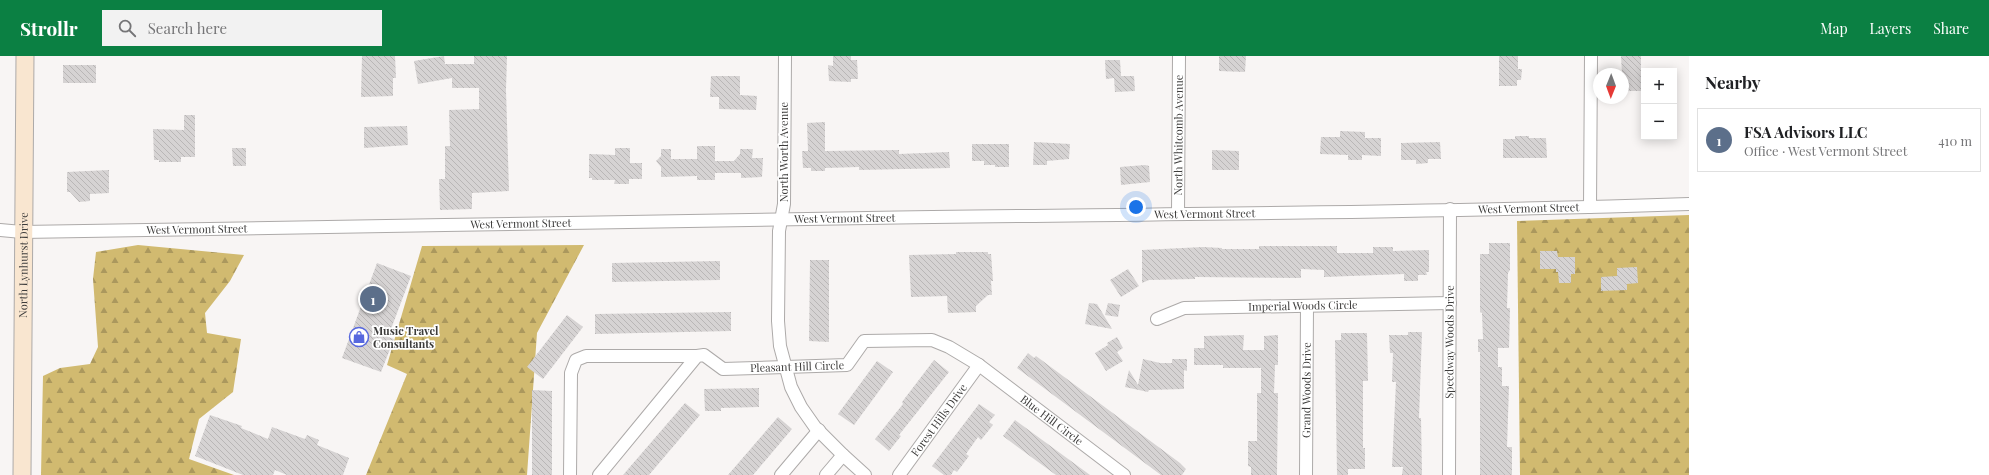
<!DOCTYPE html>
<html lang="en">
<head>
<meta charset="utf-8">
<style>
  :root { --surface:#fff; --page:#f2f2f2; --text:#202124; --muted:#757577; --line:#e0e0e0; --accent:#0b8043 }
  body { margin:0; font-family:"Playfair Display",serif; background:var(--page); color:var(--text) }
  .controls { position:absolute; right:12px; top:12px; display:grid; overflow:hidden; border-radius:0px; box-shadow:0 2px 10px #0003 }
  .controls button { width:36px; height:36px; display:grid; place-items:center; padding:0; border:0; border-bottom:1px solid var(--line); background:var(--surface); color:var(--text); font:20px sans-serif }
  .compass { position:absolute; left:1593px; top:12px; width:36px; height:36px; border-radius:50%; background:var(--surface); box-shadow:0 2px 10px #0003; rotate:181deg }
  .you { position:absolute; left:1136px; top:151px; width:14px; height:14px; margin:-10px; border:3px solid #fff; border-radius:50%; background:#1a73e8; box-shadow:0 0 0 6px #1a73e833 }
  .badge { display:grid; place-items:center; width:26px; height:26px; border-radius:50%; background:var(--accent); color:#fff; font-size:13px; font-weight:700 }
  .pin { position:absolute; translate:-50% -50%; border:2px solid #fff; box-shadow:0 1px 4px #0006 }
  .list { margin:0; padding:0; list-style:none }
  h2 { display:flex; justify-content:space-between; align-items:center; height:52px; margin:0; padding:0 16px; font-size:17px }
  h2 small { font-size:13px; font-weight:400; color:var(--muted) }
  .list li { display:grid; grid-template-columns:26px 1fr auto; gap:12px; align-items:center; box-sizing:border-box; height:64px; margin:0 8px 8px; padding:0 8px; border:1px solid var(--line); border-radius:0px }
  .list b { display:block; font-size:15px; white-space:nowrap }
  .list p { margin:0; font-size:13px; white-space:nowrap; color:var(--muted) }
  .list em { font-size:13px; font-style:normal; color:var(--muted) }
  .icon { flex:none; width:22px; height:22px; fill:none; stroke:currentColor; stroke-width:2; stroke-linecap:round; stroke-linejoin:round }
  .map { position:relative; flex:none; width:1689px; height:419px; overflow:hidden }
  header { display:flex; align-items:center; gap:24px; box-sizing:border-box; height:56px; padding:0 20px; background:var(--accent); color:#fff }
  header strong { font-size:19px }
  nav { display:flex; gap:22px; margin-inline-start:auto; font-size:14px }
  .search { width:280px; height:36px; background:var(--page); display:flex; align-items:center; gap:10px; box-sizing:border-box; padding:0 14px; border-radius:0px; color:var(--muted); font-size:15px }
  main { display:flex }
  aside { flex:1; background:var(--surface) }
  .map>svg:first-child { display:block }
  .forest { fill:url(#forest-firs) }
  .building { fill:url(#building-back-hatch) }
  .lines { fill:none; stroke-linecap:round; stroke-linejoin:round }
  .minor-casing { stroke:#adaaa9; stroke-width:14 }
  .secondary-casing { stroke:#adaaa9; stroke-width:19 }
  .minor { stroke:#fff; stroke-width:12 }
  .secondary { stroke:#f9e6d0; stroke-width:17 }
  .labels { text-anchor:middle; stroke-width:3.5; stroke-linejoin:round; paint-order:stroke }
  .street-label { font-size:11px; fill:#3d3c3b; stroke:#fff }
  .poi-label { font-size:11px; font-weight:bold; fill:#3d3c3b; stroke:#fff; text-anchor:start }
</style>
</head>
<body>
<header>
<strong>Strollr</strong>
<div class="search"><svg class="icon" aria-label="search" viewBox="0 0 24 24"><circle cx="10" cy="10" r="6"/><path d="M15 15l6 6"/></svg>Search here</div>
<nav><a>Map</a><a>Layers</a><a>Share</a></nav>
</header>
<main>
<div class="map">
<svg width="1689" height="419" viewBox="0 0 1689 419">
  <defs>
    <pattern id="forest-firs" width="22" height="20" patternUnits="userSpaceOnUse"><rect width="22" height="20" fill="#d1ba70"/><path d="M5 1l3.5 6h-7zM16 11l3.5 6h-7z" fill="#ab985d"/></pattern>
    <pattern id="building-back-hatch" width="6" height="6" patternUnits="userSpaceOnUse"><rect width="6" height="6" fill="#d6d3d3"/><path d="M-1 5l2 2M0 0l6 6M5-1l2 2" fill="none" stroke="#b9b6b6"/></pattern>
  </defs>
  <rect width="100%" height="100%" fill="#f8f5f4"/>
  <g class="forest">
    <polygon points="1689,159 1689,419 1520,419 1517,165"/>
    <polygon points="138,189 244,199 230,225 205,257 207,277 241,283 233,336 199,363 189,403 234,419 41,419 43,320 60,312 90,308 98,291 93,223 96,196"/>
    <polygon points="584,189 537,277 527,419 366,419 407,318 387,309 422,190"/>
  </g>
  <g class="building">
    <polygon points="362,0 395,0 396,22 393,22 393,40 361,41"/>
    <polygon points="444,0 445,8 474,8 474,0 507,0 506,34 509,135 472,137 472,153 440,154 439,123 445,123 445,90 450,90 449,54 479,53 479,32 452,32 452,22 418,28 414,5"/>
    <polygon points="833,0 851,0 851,4 857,4 858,23 851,23 851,26 829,25 828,9 833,10"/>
    <polygon points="1219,0 1246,0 1245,16 1219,15"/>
    <polygon points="1499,0 1518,0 1518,13 1522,13 1521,24 1517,24 1517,30 1499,30"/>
    <polygon points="1621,0 1641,0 1641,35 1623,35"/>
    <polygon points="1105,4 1120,4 1121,20 1134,20 1135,35 1115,36 1114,22 1106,23"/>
    <rect x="63" y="9" width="33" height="18"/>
    <polygon points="711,20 740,20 740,39 757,40 756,54 719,53 719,41 710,41"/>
    <polygon points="184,59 195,59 195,101 181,101 181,106 159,106 159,104 154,104 153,73 184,74"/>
    <polygon points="825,66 825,95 899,94 899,98 949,96 950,112 859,114 859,111 825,112 825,115 811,115 811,112 803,112 802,95 808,95 807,67"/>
    <polygon points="407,70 408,89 364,92 364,71"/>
    <polygon points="1340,75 1365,76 1365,82 1381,82 1381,100 1362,99 1362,104 1348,104 1348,99 1320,98 1321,81 1340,81"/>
    <polygon points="1515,80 1529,80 1529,82 1546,82 1547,102 1503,102 1503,83 1515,83"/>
    <polygon points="1034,86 1070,88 1069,103 1047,105 1047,109 1033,109"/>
    <polygon points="1440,86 1441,103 1428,103 1428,107 1416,108 1416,104 1401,104 1401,87"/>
    <polygon points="972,88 1009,88 1009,111 995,111 995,109 984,109 984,105 972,105"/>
    <polygon points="697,90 715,90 715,105 734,105 740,98 740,93 753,93 752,102 763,102 762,121 741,122 741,117 715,117 715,124 697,124 697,120 661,121 661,111 656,105 661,100 661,93 671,93 671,103 697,103"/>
    <polygon points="232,92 246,92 246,110 233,110"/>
    <polygon points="615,92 630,92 630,107 642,107 642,123 629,123 629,128 614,128 615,124 592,124 592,122 589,122 589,98 615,99"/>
    <polygon points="1212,94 1239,95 1239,114 1212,114"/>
    <polygon points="1145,109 1149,110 1150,126 1121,129 1120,111"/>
    <polygon points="109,114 109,137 90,138 90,145 79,146 70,136 67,136 67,116"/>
    <polygon points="1489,187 1510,187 1510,214 1508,217 1507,252 1510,252 1509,292 1498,292 1498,311 1502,311 1502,330 1509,330 1507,391 1512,391 1512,419 1480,419 1480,296 1478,296 1478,283 1483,283 1482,257 1480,256 1480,198 1489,198"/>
    <polygon points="1259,190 1337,190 1337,197 1373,197 1373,191 1393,191 1393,195 1429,194 1429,216 1426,216 1427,219 1418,219 1418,225 1404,225 1404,218 1324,221 1324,214 1301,213 1301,222 1195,221 1195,223 1149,224 1142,227 1142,194 1203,191 1222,192 1222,193 1259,193"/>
    <polygon points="1540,195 1557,195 1558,201 1575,201 1575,218 1571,218 1571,227 1559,227 1558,216 1556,216 1556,213 1540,213"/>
    <polygon points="956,196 988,196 988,198 991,198 993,225 991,225 992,239 988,239 976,250 976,256 948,257 947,240 911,241 909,199 956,198"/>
    <polygon points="810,204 829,204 829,286 809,285"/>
    <polygon points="720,205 720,224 612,226 612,207"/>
    <polygon points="377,207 411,220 388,281 394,283 381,316 342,302"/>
    <polygon points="1637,211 1638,227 1627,228 1627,234 1601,235 1601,221 1617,220 1617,212"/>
    <polygon points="1128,213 1139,230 1121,241 1110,224"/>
    <polygon points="1089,247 1097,248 1112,273 1085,268"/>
    <polygon points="1108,247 1120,249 1118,261 1105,259"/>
    <polygon points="731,256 731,275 595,278 595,258"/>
    <polygon points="567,259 583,271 543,323 527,311"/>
    <polygon points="1408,276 1422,276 1419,362 1421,362 1422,419 1402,419 1403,411 1392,411 1396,326 1392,326 1393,297 1390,297 1389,279 1408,279"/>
    <polygon points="1341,277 1367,277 1368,325 1363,325 1363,392 1365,392 1365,413 1348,413 1348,419 1337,419 1335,284 1341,284"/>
    <polygon points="1244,279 1243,294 1264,294 1264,280 1278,279 1278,309 1275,309 1274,337 1278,337 1277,419 1251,419 1251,411 1248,410 1248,385 1257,385 1257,337 1261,337 1261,312 1223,312 1223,309 1194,309 1194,292 1204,292 1204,280"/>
    <polygon points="1117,281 1123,292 1117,296 1123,305 1106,315 1095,297 1108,289 1107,287"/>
    <polygon points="1028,297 1034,302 1036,300 1180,407 1186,413 1182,419 1161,419 1017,312"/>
    <polygon points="1143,303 1160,307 1172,307 1172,303 1187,303 1187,315 1184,314 1184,333 1149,334 1148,336 1125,331 1129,314 1138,329"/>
    <polygon points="934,304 949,316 899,379 901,380 889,395 875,383 903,348 902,346"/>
    <polygon points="877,305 893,316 854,369 838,358"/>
    <polygon points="759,332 759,351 721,352 721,355 705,355 704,333"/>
    <polygon points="532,334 552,335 552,419 532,419"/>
    <polygon points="685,347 700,359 649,419 623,419"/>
    <polygon points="979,348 995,359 989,366 993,369 981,384 978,381 966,398 969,400 957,416 954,414 951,419 944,419 932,410"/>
    <polygon points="210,359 242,370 241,372 268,383 272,371 305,383 307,379 319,384 317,389 349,402 343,419 287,419 275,414 273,419 243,419 195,400"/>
    <polygon points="778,361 792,373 753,419 728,419"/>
    <polygon points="1015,364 1090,419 1056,419 1034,403 1003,380"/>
  </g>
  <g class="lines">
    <defs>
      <g id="minor">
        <polyline points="785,0 784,148 779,175 778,265 780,290 791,331 801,351 815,371 843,399 865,419"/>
        <polyline points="1590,151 1591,0"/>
        <path id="s1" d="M 1178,158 L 1179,0"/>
        <path id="s2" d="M 0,174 L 22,176 C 304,172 586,166 868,162 C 1142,158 1416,157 1689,148"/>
        <path id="s3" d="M 1157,263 L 1184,252 L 1450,247"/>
        <polyline points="570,419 571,317 576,304 586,300 697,300"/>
        <path id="s4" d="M 599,419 L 697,300 L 704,299 L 723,313 L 847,309 L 864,285 L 932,284 L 949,291 L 979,309 L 1124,419"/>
        <polyline points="781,419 819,374"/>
        <polyline points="826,419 843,399"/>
        <path id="s5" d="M 899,419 L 979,309"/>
        <path id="s6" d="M 1306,419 L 1307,250"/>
        <path id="s7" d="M 1449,419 L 1450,153"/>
      </g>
      <g id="secondary">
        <path id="s8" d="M 22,419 L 25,0"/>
      </g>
    </defs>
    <use href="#minor" class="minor-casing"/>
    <use href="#secondary" class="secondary-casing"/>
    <use href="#minor" class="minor"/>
    <use href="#secondary" class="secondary"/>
  </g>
  <defs>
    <symbol id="shop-ring" viewBox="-11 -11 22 22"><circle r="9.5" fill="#fff" stroke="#5768de" stroke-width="1.5"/><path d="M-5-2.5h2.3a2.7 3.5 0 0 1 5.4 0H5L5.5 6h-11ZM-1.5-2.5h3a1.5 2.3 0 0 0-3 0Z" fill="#5768de"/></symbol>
  </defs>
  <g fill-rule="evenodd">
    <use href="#shop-ring" x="348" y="270" width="22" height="22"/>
  </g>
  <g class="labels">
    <g class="street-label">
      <text dy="4" stroke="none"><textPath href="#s1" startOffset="79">North Whitcomb Avenue</textPath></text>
      <text transform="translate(784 96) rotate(-90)" y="4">North Worth Avenue</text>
      <text dy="4" stroke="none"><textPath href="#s2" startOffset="1529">West Vermont Street</textPath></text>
      <text dy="4" stroke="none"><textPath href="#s2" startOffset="1205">West Vermont Street</textPath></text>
      <text dy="4" stroke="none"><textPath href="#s2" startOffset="845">West Vermont Street</textPath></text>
      <text dy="4" stroke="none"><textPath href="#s2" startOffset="521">West Vermont Street</textPath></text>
      <text dy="4" stroke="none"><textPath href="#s2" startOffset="197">West Vermont Street</textPath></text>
      <text dy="4" stroke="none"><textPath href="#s8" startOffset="210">North Lynhurst Drive</textPath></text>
      <text dy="4" stroke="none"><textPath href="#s3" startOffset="148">Imperial Woods Circle</textPath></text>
      <text dy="4" stroke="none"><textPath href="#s7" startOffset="133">Speedway Woods Drive</textPath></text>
      <text dy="4" stroke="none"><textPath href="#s4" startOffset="259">Pleasant Hill Circle</textPath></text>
      <text dy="4" stroke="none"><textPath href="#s6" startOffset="85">Grand Woods Drive</textPath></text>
      <text dy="4" stroke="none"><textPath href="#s5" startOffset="68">Forest Hills Drive</textPath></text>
      <text dy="4" stroke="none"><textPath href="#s4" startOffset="551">Blue Hill Circle</textPath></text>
    </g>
    <g class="poi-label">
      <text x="373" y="279">Music Travel<tspan x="373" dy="13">Consultants</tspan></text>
    </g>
  </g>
</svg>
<div class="controls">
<button>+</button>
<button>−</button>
</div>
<svg class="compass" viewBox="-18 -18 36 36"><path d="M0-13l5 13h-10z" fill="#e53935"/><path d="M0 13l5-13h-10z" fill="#757577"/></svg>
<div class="you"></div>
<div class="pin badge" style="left:373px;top:243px;background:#5c6f8a">1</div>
</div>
<aside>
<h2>Nearby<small></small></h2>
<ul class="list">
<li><span class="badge" style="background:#5c6f8a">1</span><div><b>FSA Advisors LLC</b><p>Office · West Vermont Street</p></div><em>410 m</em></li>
</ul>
</aside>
</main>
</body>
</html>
